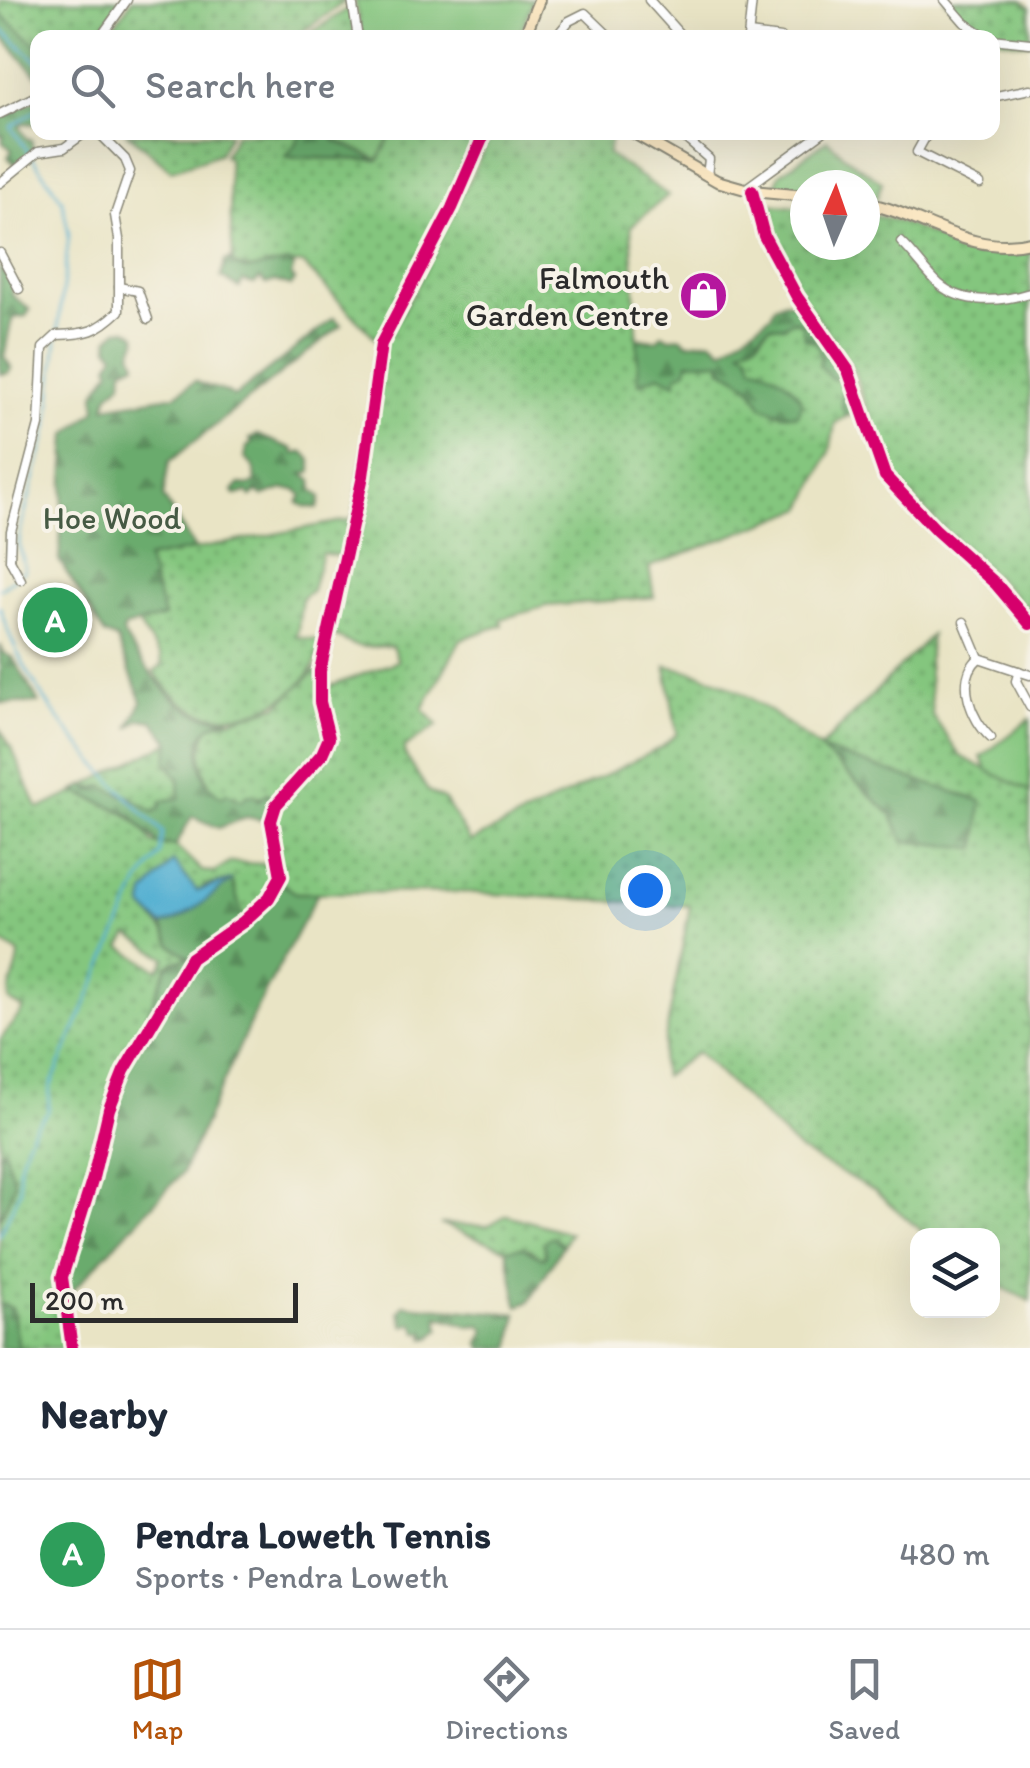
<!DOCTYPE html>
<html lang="en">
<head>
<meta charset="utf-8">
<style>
  :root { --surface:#fff; --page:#f6f6f7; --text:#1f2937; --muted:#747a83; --line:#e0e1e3; --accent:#b45309 }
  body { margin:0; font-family:Itim,sans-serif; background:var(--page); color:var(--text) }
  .controls { position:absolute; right:30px; bottom:30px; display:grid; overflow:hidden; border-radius:20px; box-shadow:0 10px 40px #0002 }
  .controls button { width:90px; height:90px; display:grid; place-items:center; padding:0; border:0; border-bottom:2px solid var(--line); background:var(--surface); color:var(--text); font:50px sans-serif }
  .compass { position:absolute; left:790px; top:170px; width:90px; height:90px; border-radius:50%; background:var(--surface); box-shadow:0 10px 40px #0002; rotate:2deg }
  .scale { position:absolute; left:30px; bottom:25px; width:268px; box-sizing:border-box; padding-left:10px; border:5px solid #2b2b2b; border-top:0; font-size:28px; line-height:35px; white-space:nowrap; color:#2b2b2b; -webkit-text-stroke:8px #f7f3e8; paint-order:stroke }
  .you { position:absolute; left:645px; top:890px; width:35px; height:35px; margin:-25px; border:8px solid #fff; border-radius:50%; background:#1a73e8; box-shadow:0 0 0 15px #1a73e833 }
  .badge { display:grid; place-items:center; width:65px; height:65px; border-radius:50%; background:var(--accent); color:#fff; font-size:32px; font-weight:700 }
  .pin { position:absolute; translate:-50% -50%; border:5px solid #fff; box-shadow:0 2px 10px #0006 }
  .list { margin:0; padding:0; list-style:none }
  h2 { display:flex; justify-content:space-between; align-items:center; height:130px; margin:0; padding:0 40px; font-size:42px }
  h2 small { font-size:32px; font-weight:400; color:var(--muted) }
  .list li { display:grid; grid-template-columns:65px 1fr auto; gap:30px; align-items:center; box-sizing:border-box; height:150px; padding:0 40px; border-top:2px solid var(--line) }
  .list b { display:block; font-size:38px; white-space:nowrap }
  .list p { margin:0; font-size:32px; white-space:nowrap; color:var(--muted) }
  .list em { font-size:32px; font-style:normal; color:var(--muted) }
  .icon { flex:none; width:55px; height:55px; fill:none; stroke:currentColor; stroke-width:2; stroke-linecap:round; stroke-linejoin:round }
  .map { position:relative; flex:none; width:1030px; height:1348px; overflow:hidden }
  .search { position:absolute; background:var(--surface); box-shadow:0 10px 40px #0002; left:30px; right:30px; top:30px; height:110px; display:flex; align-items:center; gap:25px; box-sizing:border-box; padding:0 35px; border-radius:20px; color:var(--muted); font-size:38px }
  .sheet { height:280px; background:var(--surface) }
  nav { display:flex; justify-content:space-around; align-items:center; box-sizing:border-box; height:140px; border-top:2px solid var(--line); background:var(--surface); font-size:28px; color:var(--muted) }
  nav a { display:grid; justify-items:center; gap:5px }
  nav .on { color:var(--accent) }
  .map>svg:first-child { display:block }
  .grass { fill:url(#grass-dots); stroke:#587854; stroke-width:2.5; fill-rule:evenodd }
  .forest { fill:url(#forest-firs); stroke:#4b6b4c; stroke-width:2.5 }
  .garden { fill:#84c67e; stroke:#587854; stroke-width:2.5 }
  .water { fill:#54b0d2; stroke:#406e7e; stroke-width:2.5 }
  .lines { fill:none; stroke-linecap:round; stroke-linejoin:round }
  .stream { stroke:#54b0d2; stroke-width:2.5 }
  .street-casing { stroke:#8a8878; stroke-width:11 }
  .secondary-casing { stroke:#8a8878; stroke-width:14 }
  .street { stroke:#fff; stroke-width:8 }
  .secondary { stroke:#fae7c3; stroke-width:10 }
  .cycleway-casing { stroke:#f7f3e8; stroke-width:19 }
  .cycleway { stroke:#d6006c; stroke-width:12 }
  .labels { text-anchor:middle; stroke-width:8; stroke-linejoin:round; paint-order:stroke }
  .poi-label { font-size:32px; fill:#2b2b2b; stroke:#f7f3e8; text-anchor:end }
  .park-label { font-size:32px; fill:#465a44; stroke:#f7f3e8 }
</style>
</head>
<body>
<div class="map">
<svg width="1030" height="1348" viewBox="0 0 1030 1348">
  <defs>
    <pattern id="grass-dots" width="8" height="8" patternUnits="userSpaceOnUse" patternTransform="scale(2.5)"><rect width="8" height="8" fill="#84c67e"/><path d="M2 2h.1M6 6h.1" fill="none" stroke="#6ca167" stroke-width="1.8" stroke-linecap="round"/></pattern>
    <pattern id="forest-firs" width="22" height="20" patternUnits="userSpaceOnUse" patternTransform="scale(2.5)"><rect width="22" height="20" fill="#6bab6d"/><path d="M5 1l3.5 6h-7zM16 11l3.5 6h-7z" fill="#588b5a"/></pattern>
  </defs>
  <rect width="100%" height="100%" fill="#f7f3e8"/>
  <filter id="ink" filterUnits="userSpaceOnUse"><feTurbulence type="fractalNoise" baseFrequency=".01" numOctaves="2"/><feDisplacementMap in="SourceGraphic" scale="20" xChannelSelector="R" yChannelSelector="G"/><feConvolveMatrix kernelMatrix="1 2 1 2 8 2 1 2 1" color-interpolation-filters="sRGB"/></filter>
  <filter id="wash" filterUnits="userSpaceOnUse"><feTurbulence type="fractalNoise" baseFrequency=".0048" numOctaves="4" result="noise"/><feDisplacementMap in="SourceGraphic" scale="40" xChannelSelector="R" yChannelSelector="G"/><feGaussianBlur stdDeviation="2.25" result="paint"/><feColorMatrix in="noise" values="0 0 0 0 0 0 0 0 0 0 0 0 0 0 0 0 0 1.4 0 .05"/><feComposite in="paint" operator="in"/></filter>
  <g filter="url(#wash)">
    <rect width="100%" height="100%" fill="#e9e4c5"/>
    <g class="grass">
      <polygon points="0,0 122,0 95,37 38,38 37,45 0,14"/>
      <polygon points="132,0 347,0 295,37 105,38"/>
      <path d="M 945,0 L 1022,0 L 1030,7 L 1030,43 C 988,42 973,29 945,0 Z"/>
      <polygon points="350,7 355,37 303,38"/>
      <polygon points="127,133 230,133 219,154 171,170"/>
      <path d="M 236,133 L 303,133 L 287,157 L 378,160 L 392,133 L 467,133 L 479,140 L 389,335 L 417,286 L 492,133 L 613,133 L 607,154 L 668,195 L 631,226 L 640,383 L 659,375 L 677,375 L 688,362 L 721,361 L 722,369 C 742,378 753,386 762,406 L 792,390 L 753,366 L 740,349 L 758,340 L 770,325 L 784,326 L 793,320 C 810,325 823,347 820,365 L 831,378 L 846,381 C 841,397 838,402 847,416 L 835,423 L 830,451 L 804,508 L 649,567 L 654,597 L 547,606 L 501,619 L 503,625 L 461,639 L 423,709 L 438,725 L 404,748 L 405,755 L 428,791 L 445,800 L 470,842 L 662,747 L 677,734 L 666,666 C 733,676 767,710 820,748 L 931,635 L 928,661 L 932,715 L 960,756 L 1030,791 L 1030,1301 L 993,1283 L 992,1236 L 926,1235 L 875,1191 L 800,1151 L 697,1052 L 663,1077 L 661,1061 L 690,906 L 461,892 L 296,893 L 279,882 L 271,821 L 276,805 L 329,738 L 320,690 L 398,661 L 392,646 C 379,646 361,650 349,643 C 340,638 337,636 326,634 L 351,535 L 381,344 L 303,264 C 279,260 256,276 233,264 L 228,157 L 224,156 ZM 823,751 L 977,848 L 904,841 L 891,814 Z"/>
      <path d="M 768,204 L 805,208 L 805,245 L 865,245 L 865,214 C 924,220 964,268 1030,250 L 1030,615 L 1009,590 L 941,527 L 891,474 L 853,369 L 801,294 L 768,230 L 762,208 Z"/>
      <path d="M 352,519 L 342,557 L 322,553 L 312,590 L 302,598 L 297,637 L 322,641 C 316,688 262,720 216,716 C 189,713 167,692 154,671 L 162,666 L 161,657 L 138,624 L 164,617 L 146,559 Z"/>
      <path d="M 319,667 L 327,738 L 320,753 L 276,801 L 268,793 C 252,805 229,801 213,792 C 200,768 196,751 209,726 L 278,706 Z"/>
      <path d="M 0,729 L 13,751 L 37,807 L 41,808 L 75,792 C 105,805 137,812 152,843 L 176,846 L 202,871 L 214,872 L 231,862 L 280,865 L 268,897 L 243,921 L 232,880 L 208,885 L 197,891 L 173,862 L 145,894 L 143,907 C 163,925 168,944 191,958 L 62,1277 L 72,1348 L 19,1348 L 12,1308 L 0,1305 L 0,1220 L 15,1184 L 3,1149 L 0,1153 L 0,1040 L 24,1009 L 9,1001 C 7,986 19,971 19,954 L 0,941 ZM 129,935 L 166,958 L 159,970 L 121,947 Z"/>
      <polygon points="170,742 167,762 179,780 180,799 153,812 126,794 84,786"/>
      <polygon points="507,1215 570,1233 563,1245 551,1237 543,1259 530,1249 507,1249 440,1224 487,1226"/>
    </g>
    <g class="forest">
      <polygon points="0,14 37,45 37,76 0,34"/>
      <polygon points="36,100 37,121 34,124 22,123 20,127 27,139 31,139 34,153 15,165 8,157 12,150 2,142 4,136 0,135 0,115"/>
      <polygon points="337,132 334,140 379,160 286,157 303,133"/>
      <polygon points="231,259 233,264 245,270 288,262 294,266 291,276 295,280 291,286 275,281 266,284 260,278 254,284 243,281 239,288 221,277 225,261"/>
      <path d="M 0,267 L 13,282 L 12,295 L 30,310 L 26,316 L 13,318 C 9,326 7,346 4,357 L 12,368 L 8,373 L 0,374 Z"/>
      <path d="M 785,301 L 802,305 L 848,370 L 863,411 L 847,416 C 838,402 841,397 845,381 L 831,378 L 819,365 L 822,358 L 816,342 L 804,338 L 802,323 L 793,320 L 784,326 L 770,325 L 761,333 L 758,340 L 741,349 L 749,353 L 753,366 C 770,367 797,386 802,403 L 797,415 L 782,414 L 762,406 C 753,386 742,378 722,369 L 721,361 L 688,362 L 687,370 L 677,375 L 676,383 L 659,375 L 639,383 L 637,338 L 657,340 L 662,334 L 670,338 L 682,337 L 687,343 L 711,340 L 723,350 L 771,315 L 775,306 Z"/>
      <path d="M 334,318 L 342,325 L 169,462 L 163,497 L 195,549 L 147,559 L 164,617 L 125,627 L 123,633 C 129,646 137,656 145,666 C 169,695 189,722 230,718 C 223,721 213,723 208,729 C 192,748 201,786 222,797 L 226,793 L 242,801 L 246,796 L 254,795 L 259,800 L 267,793 L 276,801 L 269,821 L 246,817 L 219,828 L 192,816 L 176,845 L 158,844 L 131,815 L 75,791 L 84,786 L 94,790 L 100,786 C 119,793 136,799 153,812 L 160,809 L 161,801 L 180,798 L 179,779 L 167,762 L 170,742 L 153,721 L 140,719 L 129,728 L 142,701 L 117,640 L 105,635 L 59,560 L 67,434 L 96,410 L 95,393 L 111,370 L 109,365 L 115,354 L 109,347 L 109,338 L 118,330 L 127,329 L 136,334 L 137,340 L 132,352 L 136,363 L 123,369 L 122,383 L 109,394 L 105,407 L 176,395 L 195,381 C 209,389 222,387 234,397 Z"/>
      <polygon points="257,435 293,449 294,454 304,452 311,460 311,473 302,474 312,480 313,490 321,497 318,508 306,507 298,503 302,495 297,490 284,489 263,496 257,492 251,497 247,492 236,495 233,491 240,484 248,486 256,482 254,467 245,458 247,447 252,443 250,439"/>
      <polygon points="0,645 4,653 13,658 39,703 0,703"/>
      <polygon points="820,749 981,801 977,848 904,841 891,814"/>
      <path d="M 232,880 L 244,922 L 279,882 L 296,893 L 318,893 L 257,1008 L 182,1173 L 63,1301 C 80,1185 122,1074 167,967 L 174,961 L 189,958 L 171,945 L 162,925 C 188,918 210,895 232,880 Z"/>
      <polygon points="4,1149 15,1184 0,1220 0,1153"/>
      <polygon points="551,1237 563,1245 529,1302 518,1306 507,1249 522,1247 543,1258 546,1256 543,1242"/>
      <polygon points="0,1305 12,1308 19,1348 0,1348"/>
      <polygon points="404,1305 517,1314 511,1347 482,1348 479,1343 486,1330 481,1325 469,1326 438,1316 440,1329 431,1338 425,1339 425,1333 418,1332 413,1323 405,1326 399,1312"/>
    </g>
    <g class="garden">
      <polygon points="355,0 533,0 519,38 361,37"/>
      <polygon points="337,133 337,132 392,133 379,160 334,139"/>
      <polygon points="827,140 848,159 882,182 876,199 865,197 865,185 805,185 805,190 775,186 780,174"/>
      <polygon points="61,589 86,630 48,652 23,611"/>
      <polygon points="1030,719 1030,791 988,771 981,757"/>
    </g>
    <path class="water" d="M 173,861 L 197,891 L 232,880 C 210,896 188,918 162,925 L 143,907 L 145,894 Z"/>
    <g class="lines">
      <g class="stream">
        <polyline points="0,28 38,62"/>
        <polyline points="38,109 11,127 62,200 69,235 58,330"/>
        <polyline points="21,573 25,570 19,543 21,528 49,424 57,338"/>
        <polyline points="0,589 15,578"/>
        <path d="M 0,607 C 24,693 100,772 163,832 L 160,854 L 139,883 L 56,1073 L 50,1088 L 48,1112 L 35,1126 L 26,1144 L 19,1168 L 20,1190 L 0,1235"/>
      </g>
    </g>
  </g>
  <g filter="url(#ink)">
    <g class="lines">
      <defs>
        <g id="street">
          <polyline points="352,0 358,38"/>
          <polyline points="649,0 683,38"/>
          <polyline points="945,0 964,22 988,38"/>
          <polyline points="749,34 781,38"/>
          <polyline points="100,38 127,0"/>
          <polyline points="555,38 569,21 585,13 611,38"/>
          <polyline points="748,38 752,0"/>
          <polyline points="992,39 1030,43"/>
          <polyline points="992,97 1030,89"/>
          <polyline points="0,114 38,95"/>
          <polyline points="678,132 709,159 707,176"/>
          <polyline points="928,132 917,152 980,184"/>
          <polyline points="0,183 38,152 64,148 86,132"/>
          <polyline points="745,189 823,132"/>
          <polyline points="752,191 764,236 797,297 848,370 885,476 936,530 996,584 1030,624"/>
          <path d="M 901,242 C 915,255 925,271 939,284 C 963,305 1001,302 1030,293"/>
          <polyline points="0,253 19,289"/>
          <polyline points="119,287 138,291 148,319"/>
          <path d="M 21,580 L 10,560 L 11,531 L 39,425 L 43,348 L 57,335 C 87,334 97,332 119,311 L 119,239 L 115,215 L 130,171 L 125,159 L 98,132"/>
          <polyline points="964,622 979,658"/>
          <polyline points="1019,671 1016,681 1030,707"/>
          <path d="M 991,738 C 971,720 955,679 979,658 L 1030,675"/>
        </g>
        <g id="secondary">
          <polyline points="524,38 539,0"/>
          <polyline points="632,132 717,181 752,191 805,196"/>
          <path d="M 865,203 C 921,213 970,257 1030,242"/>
          <polyline points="72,1348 62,1277 93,1178 109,1109 124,1071 191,958 243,922 269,898 281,876 271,821 276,805 322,754 329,738 320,702 320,671 363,476 381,344 452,208 485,132"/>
        </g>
      </defs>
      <use href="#street" class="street-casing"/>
      <use href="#secondary" class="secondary-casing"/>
      <use href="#street" class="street"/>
      <use href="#secondary" class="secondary"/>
      <defs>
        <g id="cycleway">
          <polyline points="752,191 764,236 797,297 848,370 885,476 936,530 996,584 1030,624"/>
          <polyline points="72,1348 62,1277 93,1178 109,1109 124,1071 191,958 243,922 269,898 281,876 271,821 276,805 322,754 329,738 320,702 320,671 363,476 381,344 452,208 485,132"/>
        </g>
      </defs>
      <use href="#cycleway" class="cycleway-casing"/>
      <use href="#cycleway" class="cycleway"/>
    </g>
  </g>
  <defs>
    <symbol id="shop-disc" viewBox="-11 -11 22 22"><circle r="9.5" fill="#b5179e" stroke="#f7f3e8"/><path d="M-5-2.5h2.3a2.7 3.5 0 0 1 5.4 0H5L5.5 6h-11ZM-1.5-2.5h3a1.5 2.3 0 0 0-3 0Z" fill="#fff"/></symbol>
  </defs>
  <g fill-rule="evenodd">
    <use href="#shop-disc" x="676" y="268" width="55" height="55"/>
  </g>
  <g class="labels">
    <g class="poi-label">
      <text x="669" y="289">Falmouth<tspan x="669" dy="37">Garden Centre</tspan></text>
    </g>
    <g class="park-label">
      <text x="112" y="529">Hoe Wood</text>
    </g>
  </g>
</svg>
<div class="controls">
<button><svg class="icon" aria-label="layers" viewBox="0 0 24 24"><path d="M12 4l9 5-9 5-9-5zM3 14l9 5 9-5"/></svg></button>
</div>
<svg class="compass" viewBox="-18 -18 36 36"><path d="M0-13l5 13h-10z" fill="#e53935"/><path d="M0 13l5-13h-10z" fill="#747a83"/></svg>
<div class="scale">200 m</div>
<div class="you"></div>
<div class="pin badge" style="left:55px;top:620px;background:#2e9e5b">A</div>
<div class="search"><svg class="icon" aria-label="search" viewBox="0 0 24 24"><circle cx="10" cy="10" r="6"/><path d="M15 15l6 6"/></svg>Search here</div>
</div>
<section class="sheet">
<h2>Nearby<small></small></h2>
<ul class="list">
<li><span class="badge" style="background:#2e9e5b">A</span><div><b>Pendra Loweth Tennis</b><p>Sports · Pendra Loweth</p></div><em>480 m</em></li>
</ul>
</section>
<nav>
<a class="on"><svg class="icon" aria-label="map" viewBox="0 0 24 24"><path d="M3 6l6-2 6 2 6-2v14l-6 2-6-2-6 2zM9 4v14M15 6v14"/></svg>Map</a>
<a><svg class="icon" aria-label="directions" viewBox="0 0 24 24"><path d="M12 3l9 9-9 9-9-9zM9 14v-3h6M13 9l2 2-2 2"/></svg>Directions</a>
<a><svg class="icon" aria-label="saved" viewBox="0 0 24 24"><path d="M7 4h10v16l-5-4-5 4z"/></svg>Saved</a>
</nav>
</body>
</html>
